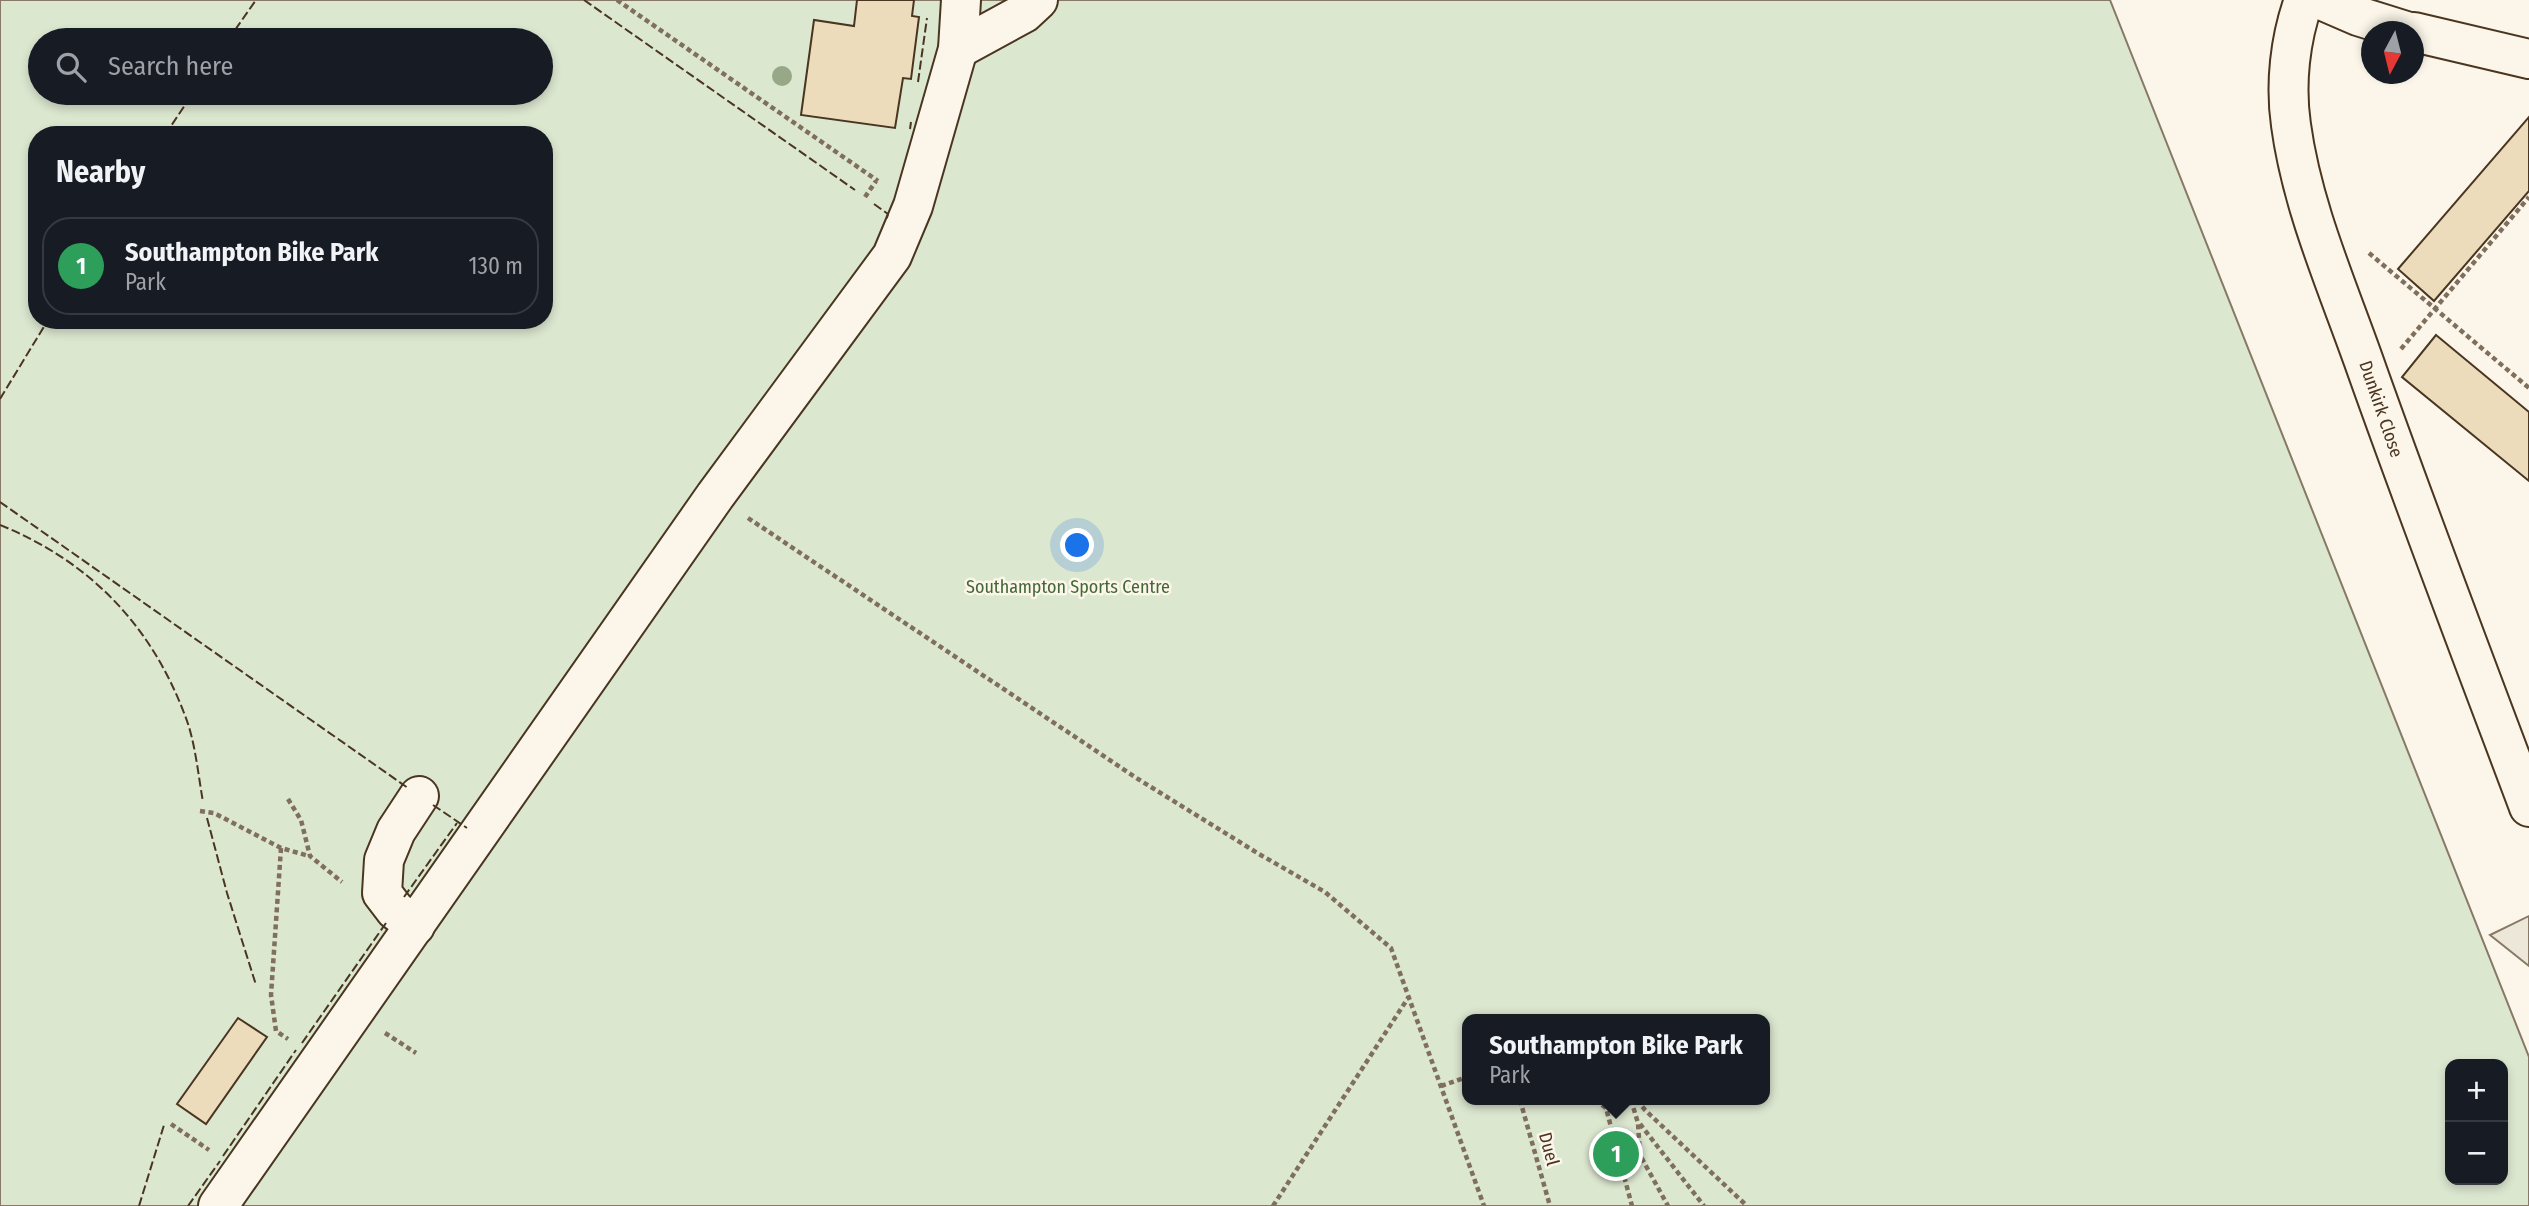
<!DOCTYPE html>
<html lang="en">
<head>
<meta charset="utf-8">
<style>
  :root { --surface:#171b24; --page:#20242c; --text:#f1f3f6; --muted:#9ea1a6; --line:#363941; --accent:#c62828 }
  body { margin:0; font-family:"Fira Sans Condensed",sans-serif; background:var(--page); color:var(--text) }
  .controls { position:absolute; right:21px; bottom:21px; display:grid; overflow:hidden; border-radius:14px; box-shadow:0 4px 10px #0003 }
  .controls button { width:63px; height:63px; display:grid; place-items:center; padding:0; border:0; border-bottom:2px solid var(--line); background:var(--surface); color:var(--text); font:35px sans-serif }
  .compass { position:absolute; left:2361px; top:21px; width:63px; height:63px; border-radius:50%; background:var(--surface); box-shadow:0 4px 10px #0003; rotate:187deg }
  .you { position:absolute; left:1078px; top:546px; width:24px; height:24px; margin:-18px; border:5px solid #fff; border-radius:50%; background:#1a73e8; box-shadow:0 0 0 10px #1a73e833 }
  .badge { display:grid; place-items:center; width:46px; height:46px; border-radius:50%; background:var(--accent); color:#fff; font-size:23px; font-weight:700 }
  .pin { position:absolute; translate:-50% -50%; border:4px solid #fff; box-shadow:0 2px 7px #0006 }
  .popup { position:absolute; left:1462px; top:1014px; width:308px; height:91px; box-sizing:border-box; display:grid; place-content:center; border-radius:14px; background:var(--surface); filter:drop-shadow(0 2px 5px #0005); font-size:23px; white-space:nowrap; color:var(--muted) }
  .popup b { font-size:26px; color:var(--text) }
  .popup::after { content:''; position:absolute; left:50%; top:100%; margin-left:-14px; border:14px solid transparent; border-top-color:var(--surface) }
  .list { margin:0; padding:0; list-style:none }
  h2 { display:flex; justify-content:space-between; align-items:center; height:91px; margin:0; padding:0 28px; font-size:30px }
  h2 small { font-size:23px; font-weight:400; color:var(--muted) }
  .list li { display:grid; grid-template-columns:46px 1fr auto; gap:21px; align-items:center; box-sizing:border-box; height:98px; margin:0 14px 14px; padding:0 14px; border:2px solid var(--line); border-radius:28px }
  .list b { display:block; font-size:26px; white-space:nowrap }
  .list p { margin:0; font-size:23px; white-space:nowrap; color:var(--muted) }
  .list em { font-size:23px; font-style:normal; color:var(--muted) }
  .icon { flex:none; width:38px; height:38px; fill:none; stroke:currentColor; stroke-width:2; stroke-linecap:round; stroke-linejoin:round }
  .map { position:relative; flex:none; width:2529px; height:1206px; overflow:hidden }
  .search { position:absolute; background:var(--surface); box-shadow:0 4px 10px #0003; left:28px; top:28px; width:525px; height:77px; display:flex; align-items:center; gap:18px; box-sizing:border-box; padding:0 24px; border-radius:38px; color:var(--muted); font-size:26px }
  .panel { position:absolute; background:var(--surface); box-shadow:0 4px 10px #0003; left:28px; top:126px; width:525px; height:203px; border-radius:28px }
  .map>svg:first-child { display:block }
  .green { fill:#dce7d0; stroke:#887966; stroke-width:2; fill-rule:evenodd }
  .parking { fill:#ede7d9; stroke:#887966; stroke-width:2 }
  .building { fill:#ecdcbc; stroke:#4a3520; stroke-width:2 }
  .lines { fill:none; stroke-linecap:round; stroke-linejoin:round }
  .minor-casing { stroke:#4a3520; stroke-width:42 }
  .path { stroke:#7f6f5c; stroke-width:4.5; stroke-dasharray:5 3.5; stroke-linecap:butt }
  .minor { stroke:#fbf6e9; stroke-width:38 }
  .fence { stroke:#4a3520; stroke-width:2; stroke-dasharray:9 3.5; stroke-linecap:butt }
  .tree { fill:#96a887 }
  .labels { text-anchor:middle; stroke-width:5; stroke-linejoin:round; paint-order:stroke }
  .street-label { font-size:18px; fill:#4a3520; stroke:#fbf6e9 }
  .park-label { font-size:18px; fill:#436837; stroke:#fbf6e9 }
</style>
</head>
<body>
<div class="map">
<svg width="2529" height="1206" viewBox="0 0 2529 1206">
  <rect width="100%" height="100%" fill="#fbf6e9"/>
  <path class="green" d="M 0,0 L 2110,0 L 2529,1057 L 2529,1206 L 0,1206 ZM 40,40 L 541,40 L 541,93 L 40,93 ZM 37,135 L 544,135 L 544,320 L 37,320 ZM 1467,1019 L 1765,1019 L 1765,1100 L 1467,1100 ZM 2450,1064 L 2503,1064 L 2503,1180 L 2450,1180 Z"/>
  <polygon class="parking" points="2529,916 2529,966 2490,935"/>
  <g class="building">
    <polygon points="857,0 914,0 912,16 919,17 911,79 903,78 895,128 801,115 814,20 854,26"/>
    <polygon points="2529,117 2529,191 2434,301 2398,269"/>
    <polygon points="2436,335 2529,412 2529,481 2402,377"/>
    <polygon points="238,1018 267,1037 206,1124 177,1104"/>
  </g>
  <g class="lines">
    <defs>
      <g id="minor">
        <path d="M 2304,0 C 2290,39 2285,84 2291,125 C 2302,206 2336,283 2363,359 C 2416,509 2473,658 2529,807"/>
        <polyline points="2321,0 2358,16 2409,32"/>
        <polyline points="2414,32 2529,59"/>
        <polyline points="958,49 1024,13 1038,0"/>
        <polyline points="415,926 395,910 382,893 384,860 396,831 419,796"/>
        <polyline points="218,1206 715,496 892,256 913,206 958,49 961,0"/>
      </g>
    </defs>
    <use href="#minor" class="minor-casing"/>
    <g class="path">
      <polyline points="617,0 878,181"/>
      <polyline points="865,197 876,181"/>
      <polyline points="2369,253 2529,388"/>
      <polyline points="2401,349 2529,197"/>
      <polyline points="748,518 1138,779 1259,854 1325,892 1391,948 1484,1206"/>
      <polyline points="288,799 301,820 310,856 342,882"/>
      <polyline points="200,811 214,813 281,848 309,856"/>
      <polyline points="281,848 271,995 276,1031 288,1039"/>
      <polyline points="385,1033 416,1053"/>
      <polyline points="1441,1086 1467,1077"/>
      <polyline points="1520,1100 1550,1206"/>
      <polyline points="1595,1100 1606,1108 1632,1206"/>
      <polyline points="1631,1100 1638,1123 1640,1155 1668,1206"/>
      <polyline points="1637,1100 1645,1110 1747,1206"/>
      <polyline points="171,1124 209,1150"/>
      <polyline points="1640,1124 1704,1206"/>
      <polyline points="1273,1206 1408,998"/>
    </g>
    <use href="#minor" class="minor"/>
    <g class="fence">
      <polyline points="584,0 855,190"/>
      <polyline points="228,40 256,0"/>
      <polyline points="918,82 927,18"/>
      <polyline points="910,129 911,122"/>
      <polyline points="165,135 193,93"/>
      <polyline points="874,204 888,214 886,221"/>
      <polyline points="0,399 48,320"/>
      <polyline points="0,502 408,788"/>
      <path d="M 0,525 C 89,561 150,624 184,713 C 195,739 198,774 203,802"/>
      <polyline points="433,805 467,828"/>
      <polyline points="207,818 227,893 256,985"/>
      <polyline points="404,897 457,823"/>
      <polyline points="302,1043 386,923"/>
      <polyline points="223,1156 296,1050"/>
      <polyline points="139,1206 164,1125"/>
      <polyline points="188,1206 220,1161"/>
    </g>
  </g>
  <circle class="tree" cx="782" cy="76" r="10"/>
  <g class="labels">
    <g class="street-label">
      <text transform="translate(2381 409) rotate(71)" y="6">Dunkirk Close</text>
      <text transform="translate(1549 1149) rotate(75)" y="6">Duel</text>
    </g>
    <g class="park-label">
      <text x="1068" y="593">Southampton Sports Centre</text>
    </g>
  </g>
</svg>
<div class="controls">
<button>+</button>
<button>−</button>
</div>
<svg class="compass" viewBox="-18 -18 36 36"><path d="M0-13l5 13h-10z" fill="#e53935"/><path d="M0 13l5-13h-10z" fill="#9ea1a6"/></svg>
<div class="you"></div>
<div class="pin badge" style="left:1616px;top:1154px;background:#2e9e5b">1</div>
<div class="popup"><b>Southampton Bike Park</b>Park</div>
<div class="search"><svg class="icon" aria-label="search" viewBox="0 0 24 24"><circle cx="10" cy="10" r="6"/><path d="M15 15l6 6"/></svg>Search here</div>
<section class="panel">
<h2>Nearby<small></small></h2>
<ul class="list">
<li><span class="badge" style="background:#2e9e5b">1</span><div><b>Southampton Bike Park</b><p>Park</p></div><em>130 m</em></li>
</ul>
</section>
</div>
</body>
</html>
